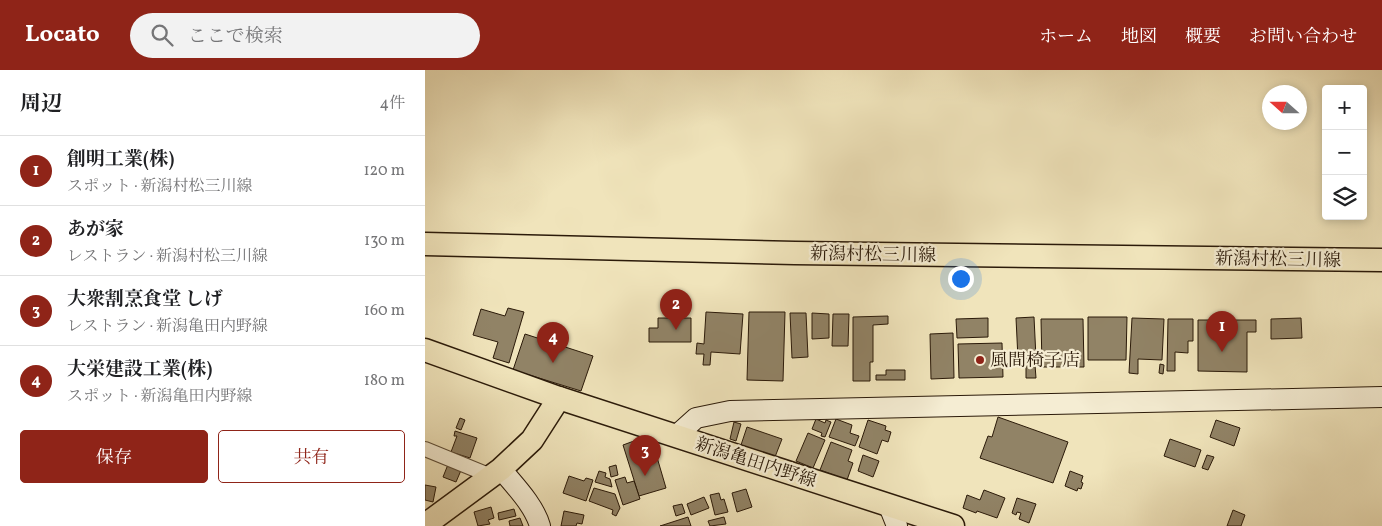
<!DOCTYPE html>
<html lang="ja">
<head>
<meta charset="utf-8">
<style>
  :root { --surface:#fff; --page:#f2f2f2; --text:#202124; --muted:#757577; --line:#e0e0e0; --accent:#8f2418 }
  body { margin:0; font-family:Vollkorn,"Noto Serif JP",serif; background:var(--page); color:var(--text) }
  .controls { position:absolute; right:15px; top:15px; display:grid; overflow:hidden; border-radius:5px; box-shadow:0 2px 8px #0003 }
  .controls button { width:45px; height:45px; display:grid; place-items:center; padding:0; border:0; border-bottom:1px solid var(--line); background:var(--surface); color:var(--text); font:25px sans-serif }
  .compass { position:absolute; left:837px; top:15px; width:45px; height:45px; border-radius:50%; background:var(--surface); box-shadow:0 2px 8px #0003; rotate:291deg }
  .you { position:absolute; left:535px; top:208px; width:18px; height:18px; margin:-12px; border:4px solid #fff; border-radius:50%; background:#1a73e8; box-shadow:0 0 0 8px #1a73e833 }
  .badge { display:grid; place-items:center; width:32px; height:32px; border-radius:50%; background:var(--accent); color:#fff; font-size:16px; font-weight:700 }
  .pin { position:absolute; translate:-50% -41px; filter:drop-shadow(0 1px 2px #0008) }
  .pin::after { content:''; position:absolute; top:26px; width:18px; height:15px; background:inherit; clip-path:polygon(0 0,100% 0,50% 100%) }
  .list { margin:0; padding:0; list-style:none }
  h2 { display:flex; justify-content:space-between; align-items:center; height:65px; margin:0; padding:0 20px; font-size:21px }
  h2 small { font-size:16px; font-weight:400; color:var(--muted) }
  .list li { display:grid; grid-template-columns:32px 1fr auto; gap:15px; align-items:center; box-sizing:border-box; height:70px; padding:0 20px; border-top:1px solid var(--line) }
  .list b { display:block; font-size:19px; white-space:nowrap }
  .list p { margin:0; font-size:16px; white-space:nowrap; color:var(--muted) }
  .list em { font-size:16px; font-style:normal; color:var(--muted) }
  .actions { display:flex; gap:10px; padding:15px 20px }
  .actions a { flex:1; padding:11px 0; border:1px solid var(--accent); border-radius:5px; text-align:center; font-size:18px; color:var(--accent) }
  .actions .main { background:var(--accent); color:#fff }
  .icon { flex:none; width:28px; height:28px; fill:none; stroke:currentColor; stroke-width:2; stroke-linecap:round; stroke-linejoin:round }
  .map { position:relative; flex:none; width:957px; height:456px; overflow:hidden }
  header { display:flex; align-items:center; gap:30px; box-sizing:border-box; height:70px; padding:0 25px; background:var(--accent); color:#fff }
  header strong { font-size:24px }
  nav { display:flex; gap:28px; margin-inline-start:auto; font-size:18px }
  .search { width:350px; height:45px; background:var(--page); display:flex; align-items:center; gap:12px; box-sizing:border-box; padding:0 18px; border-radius:28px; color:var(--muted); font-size:19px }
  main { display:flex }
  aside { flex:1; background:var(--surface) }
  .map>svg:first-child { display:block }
  .building { fill:#918366; stroke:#2b1a09 }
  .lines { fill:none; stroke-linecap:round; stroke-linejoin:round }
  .street-casing { stroke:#5c4c36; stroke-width:16 }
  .secondary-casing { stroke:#2b1a09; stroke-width:22 }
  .primary-casing { stroke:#2b1a09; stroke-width:25 }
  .street { stroke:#f5edd3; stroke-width:14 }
  .secondary { stroke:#f5edd3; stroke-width:20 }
  .primary { stroke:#f0e4bb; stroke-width:22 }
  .poi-dot { fill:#8f2418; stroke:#f5edd3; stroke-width:2 }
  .labels { text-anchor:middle; stroke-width:4.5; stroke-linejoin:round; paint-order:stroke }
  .street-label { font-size:18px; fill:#2b1a09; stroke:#f5edd3 }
  .poi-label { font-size:18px; fill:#2b1a09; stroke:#f5edd3; text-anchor:start }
</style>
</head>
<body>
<header>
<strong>Locato</strong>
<div class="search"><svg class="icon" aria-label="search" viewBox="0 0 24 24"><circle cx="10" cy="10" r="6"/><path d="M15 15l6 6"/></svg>ここで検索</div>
<nav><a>ホーム</a><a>地図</a><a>概要</a><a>お問い合わせ</a></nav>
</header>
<main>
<aside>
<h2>周辺<small>4件</small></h2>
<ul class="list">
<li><span class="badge">1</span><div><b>創明工業(株)</b><p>スポット · 新潟村松三川線</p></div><em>120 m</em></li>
<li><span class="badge">2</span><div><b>あが家</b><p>レストラン · 新潟村松三川線</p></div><em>130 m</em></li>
<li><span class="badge">3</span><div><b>大衆割烹食堂 しげ</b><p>レストラン · 新潟亀田内野線</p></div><em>160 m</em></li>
<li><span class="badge">4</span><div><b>大栄建設工業(株)</b><p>スポット · 新潟亀田内野線</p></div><em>180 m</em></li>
</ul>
<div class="actions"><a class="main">保存</a><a>共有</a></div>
</aside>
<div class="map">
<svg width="957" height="456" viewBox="0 0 957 456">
  <rect width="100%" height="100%" fill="#f0e4bb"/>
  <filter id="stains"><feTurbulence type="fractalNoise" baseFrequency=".004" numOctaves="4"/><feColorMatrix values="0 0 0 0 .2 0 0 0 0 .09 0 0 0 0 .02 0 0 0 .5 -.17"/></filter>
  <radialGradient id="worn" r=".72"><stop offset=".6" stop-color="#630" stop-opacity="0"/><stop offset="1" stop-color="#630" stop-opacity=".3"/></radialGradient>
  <g class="building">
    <polygon points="83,238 99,242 84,293 68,288 73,272 48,265 56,239 80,246"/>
    <polygon points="281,242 318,244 315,284 286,282 285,295 278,295 279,284 271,284 272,273 279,274"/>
    <polygon points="324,242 360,242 358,311 322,310"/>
    <polygon points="365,243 381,243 383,287 367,288"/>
    <polygon points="387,243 404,244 404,268 387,269"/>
    <polygon points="408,244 424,244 423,276 407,276"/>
    <polygon points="463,246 463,254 448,255 448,292 445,292 445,311 428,311 428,247"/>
    <polygon points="609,247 611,288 593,289 591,248"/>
    <polygon points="663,247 702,247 701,290 663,290"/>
    <polygon points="233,248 266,248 266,272 224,272 224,258 233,258"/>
    <polygon points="563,248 563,267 532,268 531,249"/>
    <polygon points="707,248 739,249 737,290 713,289 713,304 704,303"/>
    <polygon points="876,248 877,268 846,269 846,249"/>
    <polygon points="616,249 658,249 659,297 617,297"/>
    <polygon points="743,249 768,249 768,271 763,271 763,283 750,282 750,301 742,301"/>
    <polygon points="773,250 831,250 831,262 822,262 822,302 773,301"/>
    <polygon points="528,263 529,308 506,309 505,264"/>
    <polygon points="100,264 168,286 156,321 88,300"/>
    <polygon points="577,273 578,307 534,308 533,274"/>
    <polygon points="735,294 739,295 738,304 734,303"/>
    <polygon points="601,295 610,295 611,308 601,308"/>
    <polygon points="461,300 480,300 480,310 451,310 451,305 461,305"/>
    <polygon points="573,347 643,372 628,413 555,388 563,366 567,367"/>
    <polygon points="35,348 40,350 36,360 31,358"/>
    <polygon points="391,349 400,353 401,350 406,352 400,367 396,366 397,363 387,359"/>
    <polygon points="411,349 427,355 425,363 434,366 430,376 404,367"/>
    <polygon points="443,350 461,356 460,360 466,362 463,372 457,370 452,384 434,377"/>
    <polygon points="791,350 815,358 809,376 785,367"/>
    <polygon points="309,352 316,354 311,371 305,369"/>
    <polygon points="322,357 357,369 350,387 316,375"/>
    <polygon points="30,361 52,368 45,388 26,382 32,366 29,366"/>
    <polygon points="383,363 400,370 388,398 371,391"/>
    <polygon points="220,367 224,379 229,377 241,418 214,426 198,375"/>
    <polygon points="745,369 776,380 770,397 739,386"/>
    <polygon points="406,372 427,380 423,391 428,393 422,410 395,400"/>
    <polygon points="438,385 454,391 448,407 433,401"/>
    <polygon points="782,385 789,387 783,400 777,398"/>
    <polygon points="24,392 37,398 31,412 18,407"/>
    <polygon points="191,395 193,405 186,407 184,397"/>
    <polygon points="174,401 181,403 180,407 185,409 187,417 170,412"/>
    <polygon points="645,401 658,406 656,412 658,413 656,419 653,418 652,421 640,416"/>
    <polygon points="144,406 159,411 161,408 168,410 161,431 138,423"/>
    <polygon points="200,407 202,413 209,411 215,429 198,435 190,410"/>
    <polygon points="0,415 11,417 8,432 0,430"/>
    <polygon points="169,418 190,424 195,438 191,446 187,444 188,440 164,431"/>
    <polygon points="321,419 327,437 312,442 307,423"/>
    <polygon points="559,420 580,428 572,448 552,441 551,443 538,438 542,425 555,430"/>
    <polygon points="294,423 296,430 299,429 303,442 290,445 285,425"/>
    <polygon points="279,427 284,438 266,445 262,434"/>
    <polygon points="592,428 611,434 604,453 594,449 596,443 592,442 591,445 587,443"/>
    <polygon points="257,434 260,443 251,446 248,436"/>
    <polygon points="66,437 69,448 63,450 65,454 53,456 49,442"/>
    <polygon points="89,439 91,446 74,450 73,443"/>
    <polygon points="808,440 820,445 816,456 802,456"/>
    <polygon points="139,441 159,445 157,454 152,453 151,456 136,456"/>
    <polygon points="263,447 266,456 235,456"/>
    <polygon points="299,447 301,454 285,456 283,451"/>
    <polygon points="95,448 98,456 85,456 84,451"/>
  </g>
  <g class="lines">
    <defs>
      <polyline id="street" points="0,379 66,406"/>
      <g id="secondary">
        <polyline points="251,366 271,348 305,341 957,327"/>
        <path d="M 76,399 C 90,416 109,435 115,456"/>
        <polyline points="464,436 472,456"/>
      </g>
      <g id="primary">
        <polyline points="0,174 370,183 957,190"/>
        <polyline points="0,280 134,328 528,456"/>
        <polyline points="0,455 76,399 107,370 134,328"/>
      </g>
    </defs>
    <use href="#street" class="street-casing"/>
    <use href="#secondary" class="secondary-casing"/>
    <use href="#primary" class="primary-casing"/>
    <use href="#street" class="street"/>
    <use href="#secondary" class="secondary"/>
    <use href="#primary" class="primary"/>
  </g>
  <circle class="poi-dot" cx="555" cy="290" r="5"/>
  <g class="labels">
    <g class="street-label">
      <text transform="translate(448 184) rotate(1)" y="6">新潟村松三川線</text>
      <text transform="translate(853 189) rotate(1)" y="6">新潟村松三川線</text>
      <text transform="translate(331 392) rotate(18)" y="6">新潟亀田内野線</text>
    </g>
    <g class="poi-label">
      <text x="565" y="296">風間椅子店</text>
    </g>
  </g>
  <rect width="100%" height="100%" filter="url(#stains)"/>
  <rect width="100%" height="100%" fill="url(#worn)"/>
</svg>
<div class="controls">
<button>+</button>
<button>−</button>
<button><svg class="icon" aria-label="layers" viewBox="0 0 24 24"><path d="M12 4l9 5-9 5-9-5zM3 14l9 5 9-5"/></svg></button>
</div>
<svg class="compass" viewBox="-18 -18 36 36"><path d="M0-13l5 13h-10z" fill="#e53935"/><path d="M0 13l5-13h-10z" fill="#757577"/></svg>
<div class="you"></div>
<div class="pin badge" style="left:797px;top:282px">1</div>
<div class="pin badge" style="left:251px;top:260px">2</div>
<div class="pin badge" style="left:220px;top:406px">3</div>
<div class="pin badge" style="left:128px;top:293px">4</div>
</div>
</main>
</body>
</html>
